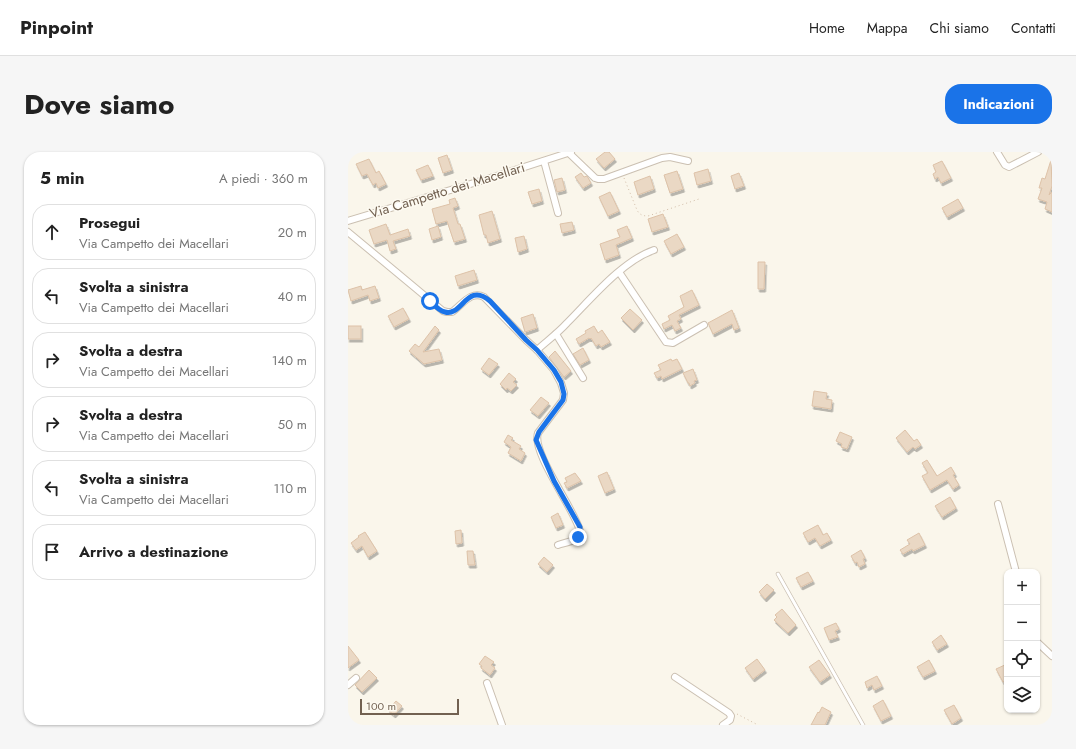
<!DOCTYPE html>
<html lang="it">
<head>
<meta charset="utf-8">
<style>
  :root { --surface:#fff; --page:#f6f6f6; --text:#222; --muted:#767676; --line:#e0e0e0; --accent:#1a73e8 }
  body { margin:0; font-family:Jost,sans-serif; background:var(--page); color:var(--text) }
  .controls { position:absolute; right:12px; bottom:12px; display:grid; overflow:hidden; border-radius:8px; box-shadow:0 1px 3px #0004 }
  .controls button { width:36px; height:36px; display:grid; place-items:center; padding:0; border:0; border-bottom:1px solid var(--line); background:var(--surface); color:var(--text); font:20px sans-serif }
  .scale { position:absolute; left:12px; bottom:10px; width:99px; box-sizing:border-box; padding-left:4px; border:2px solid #726151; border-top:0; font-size:11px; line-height:14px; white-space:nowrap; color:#726151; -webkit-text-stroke:3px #fdfaf1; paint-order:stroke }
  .stop { position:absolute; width:12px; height:12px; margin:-9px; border:3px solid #1a73e8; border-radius:50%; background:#fff }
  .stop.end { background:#1a73e8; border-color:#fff; box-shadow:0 1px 4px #0008 }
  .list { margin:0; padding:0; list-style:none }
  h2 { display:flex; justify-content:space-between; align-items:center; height:52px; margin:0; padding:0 16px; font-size:17px }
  h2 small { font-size:13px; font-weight:400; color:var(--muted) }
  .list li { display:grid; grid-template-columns:26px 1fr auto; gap:12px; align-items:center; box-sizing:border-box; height:56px; margin:0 8px 8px; padding:0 8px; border:1px solid var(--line); border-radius:16px }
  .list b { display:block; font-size:15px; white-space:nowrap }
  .list p { margin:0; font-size:13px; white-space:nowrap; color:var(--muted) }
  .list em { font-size:13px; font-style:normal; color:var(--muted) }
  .icon { flex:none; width:22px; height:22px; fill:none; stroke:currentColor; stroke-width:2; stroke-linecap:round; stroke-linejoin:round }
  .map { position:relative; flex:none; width:704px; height:573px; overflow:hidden; border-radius:16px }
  header { display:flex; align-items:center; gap:24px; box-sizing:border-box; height:56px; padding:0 20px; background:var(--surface); border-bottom:1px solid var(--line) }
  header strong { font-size:19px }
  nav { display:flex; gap:22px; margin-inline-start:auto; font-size:14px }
  .intro { display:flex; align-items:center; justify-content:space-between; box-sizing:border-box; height:96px; padding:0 24px }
  h1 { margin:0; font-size:28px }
  .button { padding:10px 18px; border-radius:16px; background:var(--accent); color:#fff; font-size:14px; font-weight:700 }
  main { display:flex; gap:24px; padding:0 24px }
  aside { flex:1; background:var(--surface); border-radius:16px; box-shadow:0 1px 3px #0004 }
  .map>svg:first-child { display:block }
  .building { fill:#ead8c4; stroke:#ddc2a8; filter:url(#shadow) }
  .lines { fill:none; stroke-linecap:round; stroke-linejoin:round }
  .service-casing { stroke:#cbc0b2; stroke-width:4.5 }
  .minor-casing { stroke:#cbc0b2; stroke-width:8 }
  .path { stroke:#d2bda8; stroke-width:1; stroke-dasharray:1 3; stroke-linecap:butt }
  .service { stroke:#fff; stroke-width:3 }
  .minor { stroke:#fff; stroke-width:6 }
  .route { stroke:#1a73e8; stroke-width:5 }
  .labels { text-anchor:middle; stroke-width:3; stroke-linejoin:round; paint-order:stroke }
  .street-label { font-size:14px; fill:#726151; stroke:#fdfaf1 }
</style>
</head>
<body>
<header>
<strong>Pinpoint</strong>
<nav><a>Home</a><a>Mappa</a><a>Chi siamo</a><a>Contatti</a></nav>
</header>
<div class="intro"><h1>Dove siamo</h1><a class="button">Indicazioni</a></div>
<main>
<aside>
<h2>5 min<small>A piedi · 360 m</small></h2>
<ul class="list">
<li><svg class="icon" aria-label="ahead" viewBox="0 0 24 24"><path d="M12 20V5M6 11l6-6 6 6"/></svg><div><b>Prosegui</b><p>Via Campetto dei Macellari</p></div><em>20 m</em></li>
<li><svg class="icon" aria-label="left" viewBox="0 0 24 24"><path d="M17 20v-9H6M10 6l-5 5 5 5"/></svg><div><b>Svolta a sinistra</b><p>Via Campetto dei Macellari</p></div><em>40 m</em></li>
<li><svg class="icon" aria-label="right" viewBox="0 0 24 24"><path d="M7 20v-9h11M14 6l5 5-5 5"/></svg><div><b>Svolta a destra</b><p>Via Campetto dei Macellari</p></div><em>140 m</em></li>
<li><svg class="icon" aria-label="right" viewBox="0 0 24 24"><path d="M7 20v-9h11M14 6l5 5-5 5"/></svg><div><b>Svolta a destra</b><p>Via Campetto dei Macellari</p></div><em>50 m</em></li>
<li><svg class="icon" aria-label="left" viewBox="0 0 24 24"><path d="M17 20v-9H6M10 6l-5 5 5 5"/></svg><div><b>Svolta a sinistra</b><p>Via Campetto dei Macellari</p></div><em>110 m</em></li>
<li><svg class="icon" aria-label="arrive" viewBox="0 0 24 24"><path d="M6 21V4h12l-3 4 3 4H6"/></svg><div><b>Arrivo a destinazione</b></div></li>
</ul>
</aside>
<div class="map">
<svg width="704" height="573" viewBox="0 0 704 573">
  <defs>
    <filter id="shadow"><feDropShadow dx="1.5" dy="3" stdDeviation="0" flood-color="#0004"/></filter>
  </defs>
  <rect width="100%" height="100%" fill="#faf6eb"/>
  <g class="building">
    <polygon points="257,0 261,0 267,7 256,16 248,7"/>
    <polygon points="99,3 104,18 95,21 90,6"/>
    <polygon points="21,7 28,21 31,19 38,32 30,36 28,31 25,33 19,22 14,24 8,12"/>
    <polygon points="703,8 704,34 701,43 704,40 704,60 697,57 699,50 690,47 694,36 691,36 694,26 697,27"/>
    <polygon points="594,9 603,26 593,31 590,25 587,27 585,22 588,20 585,13"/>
    <polygon points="80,13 85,24 73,28 68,18"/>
    <polygon points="360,17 363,29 349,33 346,21"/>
    <polygon points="329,19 335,37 322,41 316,23"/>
    <polygon points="233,21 236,25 239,24 243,31 235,36 227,25"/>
    <polygon points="391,21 396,34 387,37 383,24"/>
    <polygon points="302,24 306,37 290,43 286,30"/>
    <polygon points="214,26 217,38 209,40 206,28"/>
    <polygon points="191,37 194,49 184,52 180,40"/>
    <polygon points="262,40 271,59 260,64 251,45"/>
    <polygon points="107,46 110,54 105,56 110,72 112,72 117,87 106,90 99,69 88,72 84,57 102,52 101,48"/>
    <polygon points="610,47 615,56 599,65 594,56"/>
    <polygon points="144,59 152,87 140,91 138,83 136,83 131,63"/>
    <polygon points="315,62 320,75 304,80 300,67"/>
    <polygon points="224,70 226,78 214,81 212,72"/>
    <polygon points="38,72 42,83 60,77 62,84 45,89 48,97 42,99 39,88 26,92 21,78"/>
    <polygon points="90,74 93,85 84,88 81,77"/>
    <polygon points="279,74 284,86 268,93 271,103 257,108 252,92 272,85 269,78"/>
    <polygon points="329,82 336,95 323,102 316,89"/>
    <polygon points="176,84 179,97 170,100 167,86"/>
    <polygon points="410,110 417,110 416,137 410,137"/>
    <polygon points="126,118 129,128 110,134 107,124"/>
    <polygon points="13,134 14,138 27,134 31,146 22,149 20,143 3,149 0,138"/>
    <polygon points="344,138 351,153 331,163 333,167 329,169 333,176 327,179 324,173 316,177 314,172 322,168 320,164 336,155 332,144"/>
    <polygon points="55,156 61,167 46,175 40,164"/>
    <polygon points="282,157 294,168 285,178 273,166"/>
    <polygon points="384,158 391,176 386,178 384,172 365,182 360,171"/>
    <polygon points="185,162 189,176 177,180 173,166"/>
    <rect x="0" y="174" width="13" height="13"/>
    <polygon points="87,174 91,178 75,200 91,197 94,208 76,212 61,199 67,192 71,195"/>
    <polygon points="246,174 250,181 254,178 262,190 253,195 251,192 248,194 243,186 242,187 241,186 231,192 228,187 238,181 237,179"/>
    <polygon points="235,196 241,208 232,213 225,202"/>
    <polygon points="207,199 223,219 216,225 201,205"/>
    <polygon points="141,206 150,212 141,223 133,217"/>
    <polygon points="323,207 324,209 329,207 334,217 314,227 313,224 309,226 306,221 313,218 310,213"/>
    <polygon points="345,217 349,228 346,229 347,231 342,234 341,231 340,231 335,221"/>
    <polygon points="161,221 168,227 165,230 169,233 163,239 159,236 158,238 152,232"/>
    <polygon points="466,239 479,241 478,247 484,248 483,257 464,254"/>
    <polygon points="193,245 201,251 190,264 182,258"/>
    <polygon points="557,278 566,289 569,287 573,293 567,297 565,295 559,300 548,286"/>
    <polygon points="492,280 504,285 499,297 493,295 494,292 488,289"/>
    <polygon points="160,283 165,286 163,288 173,294 171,297 177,301 173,309 160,301 163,295 156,290"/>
    <polygon points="579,308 589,324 603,315 607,322 605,323 611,333 605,337 599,328 582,338 574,324 580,321 574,311"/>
    <polygon points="259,320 266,337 257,341 250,324"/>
    <polygon points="227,321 233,329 219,336 216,331 219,330 217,326"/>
    <polygon points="602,345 608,356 594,365 587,354"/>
    <polygon points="210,361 215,373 208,376 203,365"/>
    <polygon points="470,373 475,383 479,381 483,388 472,394 467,386 460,390 455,381"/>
    <polygon points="113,378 114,391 108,392 107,379"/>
    <polygon points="17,380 29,399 20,405 14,394 8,398 3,391 11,385 10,384"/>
    <polygon points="571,381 577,393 565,399 564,397 555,402 552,398 562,392 559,388"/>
    <polygon points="513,398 517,406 515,407 517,412 511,415 509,410 507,411 503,404"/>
    <polygon points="119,399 125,399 127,413 120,413"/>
    <polygon points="196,405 205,413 199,420 190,412"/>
    <polygon points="460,420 465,429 453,435 448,426"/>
    <polygon points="419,432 426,438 417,447 411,440"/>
    <polygon points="434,457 448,473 440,481 426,468 429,465 427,463"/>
    <polygon points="488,471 491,477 487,479 490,485 481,488 476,476"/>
    <polygon points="593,483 599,492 589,498 584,490"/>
    <polygon points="0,494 11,508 0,516"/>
    <polygon points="137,504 146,510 143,513 147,516 142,523 133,516 134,514 131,512"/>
    <polygon points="409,507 417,518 405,527 397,516"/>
    <polygon points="471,508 482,523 472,530 461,515"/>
    <polygon points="581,508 587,519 575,525 569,515"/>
    <polygon points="659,512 659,528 655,530 648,517"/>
    <polygon points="21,518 29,526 14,540 7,533"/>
    <polygon points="529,524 534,534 526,538 524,533 519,536 517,530"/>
    <polygon points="535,548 543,564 533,569 525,554"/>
    <polygon points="48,549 54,554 46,563 40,558"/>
    <polygon points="606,553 613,566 604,572 596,558"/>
    <polygon points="474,555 483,560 477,573 463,573 470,560 471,561"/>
  </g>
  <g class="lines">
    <defs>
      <polyline id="service" points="430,422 515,573"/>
      <g id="minor">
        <polyline points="649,0 657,13 661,15 690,0"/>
        <polyline points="221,1 247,26 250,27 256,27 314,6 322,5 340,9"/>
        <polyline points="196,9 210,61"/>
        <polyline points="0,69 139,27 223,0"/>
        <path d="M 0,80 L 95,159 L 99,160 L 104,160 C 114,153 123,138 136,145 L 178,188 L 189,198 L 206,218 L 213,231 L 216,241 L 215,248 L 190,281 C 183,300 227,358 232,379 C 231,389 219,390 210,393"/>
        <polyline points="271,120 318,190 325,191 356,173"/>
        <polyline points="208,182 235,226"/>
        <path d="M 189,198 C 199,189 210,181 219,171 C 243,147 274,109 306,98"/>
        <polyline points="650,352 668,420"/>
        <polyline points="689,490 704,504"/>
        <polyline points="327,525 381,561 383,564 382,568 375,573"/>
        <polyline points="139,531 154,573"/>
        <polyline points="0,533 8,526"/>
      </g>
    </defs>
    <use href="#service" class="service-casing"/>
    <use href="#minor" class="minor-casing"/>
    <g class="path">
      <path d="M 276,26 L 289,58 C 291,62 294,64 300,64 L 351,47"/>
      <polyline points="389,562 410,573"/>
    </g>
    <use href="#service" class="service"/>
    <use href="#minor" class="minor"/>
  </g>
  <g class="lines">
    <path class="route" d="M 82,149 C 86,153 91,159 97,160 C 114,165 119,129 142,149 L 178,188 L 189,198 L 206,218 L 213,230 L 216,242 L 215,248 L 191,280 L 188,288 L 206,329 L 232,375 L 232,380 L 230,385"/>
  </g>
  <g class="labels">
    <g class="street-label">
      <text transform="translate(99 38) rotate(-17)" y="5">Via Campetto dei Macellari</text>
    </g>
  </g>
</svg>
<div class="controls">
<button>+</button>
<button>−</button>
<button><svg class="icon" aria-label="locate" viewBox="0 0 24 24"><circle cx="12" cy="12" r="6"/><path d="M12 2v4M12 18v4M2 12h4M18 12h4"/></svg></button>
<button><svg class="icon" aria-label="layers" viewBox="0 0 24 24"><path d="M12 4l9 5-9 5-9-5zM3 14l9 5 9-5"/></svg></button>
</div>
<div class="scale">100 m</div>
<div class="stop" style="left:82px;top:149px"></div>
<div class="stop end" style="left:230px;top:385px"></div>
</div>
</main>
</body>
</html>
